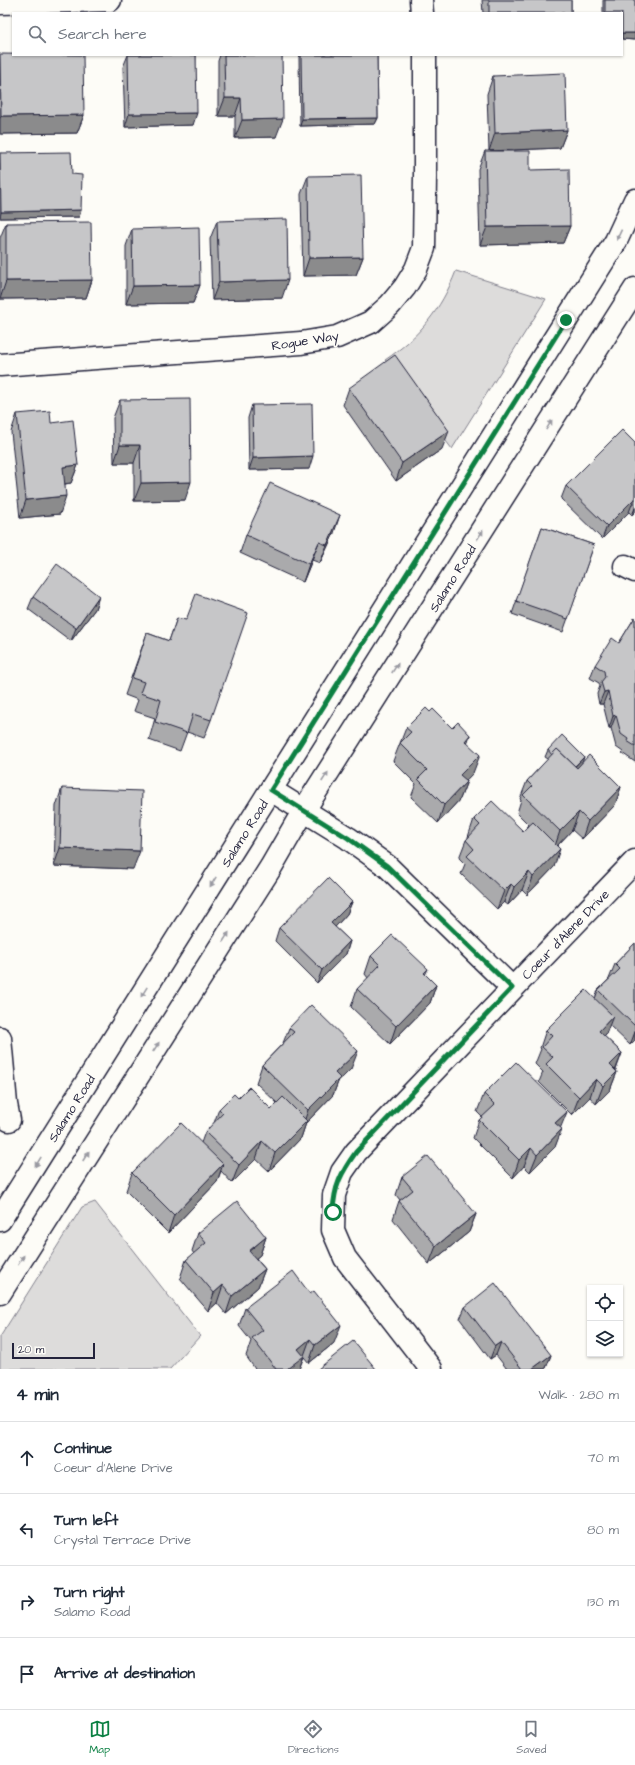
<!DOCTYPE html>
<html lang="en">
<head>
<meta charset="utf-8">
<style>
  :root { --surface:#fff; --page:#f2f2f3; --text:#1f2937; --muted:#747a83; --line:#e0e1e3; --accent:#0b8043 }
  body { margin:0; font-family:"Architects Daughter",sans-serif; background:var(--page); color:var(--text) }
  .controls { position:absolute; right:12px; bottom:12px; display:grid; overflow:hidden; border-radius:0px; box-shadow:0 1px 3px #0004 }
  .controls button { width:36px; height:36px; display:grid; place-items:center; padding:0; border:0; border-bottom:1px solid var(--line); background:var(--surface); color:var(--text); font:20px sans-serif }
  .scale { position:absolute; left:12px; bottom:10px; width:83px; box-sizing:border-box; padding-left:4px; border:2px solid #22223b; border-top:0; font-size:11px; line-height:14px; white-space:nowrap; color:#22223b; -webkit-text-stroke:3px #fdfcf7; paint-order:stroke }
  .stop { position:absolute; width:12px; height:12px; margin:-9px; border:3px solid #0b8043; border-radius:50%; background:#fff }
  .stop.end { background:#0b8043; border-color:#fff; box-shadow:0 1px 4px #0008 }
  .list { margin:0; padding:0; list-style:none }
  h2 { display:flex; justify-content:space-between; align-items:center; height:52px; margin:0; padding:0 16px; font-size:17px }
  h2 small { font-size:13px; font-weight:400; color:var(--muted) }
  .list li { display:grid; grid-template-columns:26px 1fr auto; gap:12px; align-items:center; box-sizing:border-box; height:72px; padding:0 16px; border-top:1px solid var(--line) }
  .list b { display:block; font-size:15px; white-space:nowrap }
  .list p { margin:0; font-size:13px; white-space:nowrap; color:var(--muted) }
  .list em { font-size:13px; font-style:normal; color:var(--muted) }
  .icon { flex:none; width:22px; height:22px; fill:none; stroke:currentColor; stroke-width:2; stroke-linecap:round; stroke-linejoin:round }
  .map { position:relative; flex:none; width:635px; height:1369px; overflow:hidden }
  .search { position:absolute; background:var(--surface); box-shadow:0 1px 3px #0004; left:12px; right:12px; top:12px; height:44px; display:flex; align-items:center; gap:10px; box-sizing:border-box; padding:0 14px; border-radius:0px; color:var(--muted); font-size:15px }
  .sheet { height:340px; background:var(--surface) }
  nav { display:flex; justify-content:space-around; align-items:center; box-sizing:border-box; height:56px; border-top:1px solid var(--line); background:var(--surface); font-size:11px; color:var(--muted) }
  nav a { display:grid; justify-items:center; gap:2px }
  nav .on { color:var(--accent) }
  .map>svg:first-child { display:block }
  .green { fill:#dddcdb; stroke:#807f8b }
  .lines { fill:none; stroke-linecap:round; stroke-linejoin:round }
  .minor-casing { stroke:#22223b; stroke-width:25 }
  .major-casing { stroke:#22223b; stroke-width:25 }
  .minor { stroke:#fdfcf7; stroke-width:22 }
  .major { stroke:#fdfcf7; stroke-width:22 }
  .wall { fill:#aaaaac; stroke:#22223b }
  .shaded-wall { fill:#8b8b8c; stroke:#22223b }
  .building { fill:#c6c6c8; stroke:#22223b }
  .oneway { fill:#9a9aa2 }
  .route { stroke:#0b8043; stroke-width:5 }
  .labels { text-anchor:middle; stroke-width:3.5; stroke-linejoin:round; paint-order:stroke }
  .street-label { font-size:13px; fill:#22223b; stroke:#fdfcf7 }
</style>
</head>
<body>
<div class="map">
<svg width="635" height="1369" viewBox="0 0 635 1369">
  <rect width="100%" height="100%" fill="#fdfcf7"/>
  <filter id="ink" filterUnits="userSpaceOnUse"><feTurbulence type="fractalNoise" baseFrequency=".025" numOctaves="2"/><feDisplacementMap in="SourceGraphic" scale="8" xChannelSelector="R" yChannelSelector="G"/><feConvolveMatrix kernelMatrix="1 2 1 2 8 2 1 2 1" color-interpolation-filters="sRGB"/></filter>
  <g filter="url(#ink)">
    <g class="green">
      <path d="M 456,271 L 546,299 L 452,449 L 385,360 C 419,337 441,310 456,271 Z"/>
      <polygon points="95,1202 200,1336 170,1369 0,1369 0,1337 82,1207"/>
    </g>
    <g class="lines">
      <defs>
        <g id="minor">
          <polyline points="421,0 422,13"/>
          <polyline points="0,3 110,0"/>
          <polyline points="0,365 301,343 337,337 371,322 390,305 405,287 416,269 424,248 425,176 425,55"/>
          <polyline points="625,566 635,571"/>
          <polyline points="271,790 348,838 387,866 512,988"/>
          <polyline points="0,1038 6,1104 9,1120"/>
          <polyline points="431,1369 345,1258 333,1230 334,1195 342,1172 356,1152 635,861"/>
        </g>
        <g id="major">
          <polyline points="0,1220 616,241 635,200"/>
          <polyline points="0,1293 271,867 304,810 635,289"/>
        </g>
      </defs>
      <use href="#minor" class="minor-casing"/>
      <use href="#major" class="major-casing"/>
      <use href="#minor" class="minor"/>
      <use href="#major" class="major"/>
    </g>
    <g class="wall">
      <polygon points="482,0 571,0 571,13 483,13"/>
      <polygon points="603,0 635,0 635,40 622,39 622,13 603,13"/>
      <polygon points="0,55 84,115 77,133 0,134"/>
      <polygon points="128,55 196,55 193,125 125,127 123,67"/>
      <polygon points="220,55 282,55 276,137 235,138 235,116 218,116 218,61"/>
      <polygon points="300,55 377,55 378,118 375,124 300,126 299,58"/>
      <polygon points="493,76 567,130 560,148 489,151 487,94"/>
      <polygon points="485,151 530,170 570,226 563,243 480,245 478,169"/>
      <polygon points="0,153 72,174 81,210 79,217 0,218"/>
      <polygon points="308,176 363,257 356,275 303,276 301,194"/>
      <polygon points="217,221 282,298 212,300 210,239"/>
      <polygon points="6,223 92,280 86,298 0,299 0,238"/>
      <polygon points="132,229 200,285 193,303 126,304 126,246"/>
      <polygon points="349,388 442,449 396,481 343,405"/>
      <polygon points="120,400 185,500 134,501 134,463 114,463 113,418"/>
      <polygon points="252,405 309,469 249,470 248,418"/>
      <polygon points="17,414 51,423 78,465 71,483 65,484 60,514 20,518 11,432"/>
      <polygon points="635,443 635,512 632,515 629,512 602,539 561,499 566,486"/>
      <polygon points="542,527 594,545 563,632 512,614"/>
      <polygon points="334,533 320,563 312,560 303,582 240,553 246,535"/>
      <polygon points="99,596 95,609 71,641 28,609 33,597"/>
      <polygon points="635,617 635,762 622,753 623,752 616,747 611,728 609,728 603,704 599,704 597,694 600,686 599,683 590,678 595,665 619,643"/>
      <polygon points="177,618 211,720 204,738 187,732 180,751 149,740 155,718 134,711 138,700 125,695 147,633 169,641"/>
      <polygon points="430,712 452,728 470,735 467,743 473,773 466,780 467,781 460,799 438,823 411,797 416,784 393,761 406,728"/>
      <polygon points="548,750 582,763 621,787 615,805 582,839 572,830 557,846 554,867 527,895 522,890 508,905 504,902 497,909 461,874 465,864 459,858 466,840 468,838 468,837 474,819 523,831 529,825 517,813 521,800 520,799 527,781 548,759 545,757"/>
      <polygon points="62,788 133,869 54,866 56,806"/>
      <polygon points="352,902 347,914 335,927 350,941 346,954 317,983 275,941 279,928"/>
      <polygon points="635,943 635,1040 630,1045 609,1025 606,1034 604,1036 622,1053 616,1070 617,1072 610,1090 596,1104 590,1097 572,1115 539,1082 543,1072 535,1064 541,1049 540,1048 546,1030 595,999 598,990 609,979 615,964"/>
      <polygon points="371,956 428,969 425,975 436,985 430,1003 390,1044 351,1007 357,989 368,978 365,974"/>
      <polygon points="289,1028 351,1069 338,1082 333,1095 306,1123 301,1138 269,1171 256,1159 232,1183 221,1171 217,1182 168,1233 126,1191 132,1173 201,1143 205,1132 214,1123 219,1109 238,1098 271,1109 277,1103 256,1083 262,1065 283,1043"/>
      <polygon points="484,1094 561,1128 555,1147 530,1172 524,1166 513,1178 473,1138 479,1120 482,1117 477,1112"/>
      <polygon points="402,1177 476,1214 469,1232 429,1264 393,1219 399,1201 400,1200 396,1195"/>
      <polygon points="198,1233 266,1237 260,1255 256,1258 265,1269 258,1287 226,1314 217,1303 208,1311 180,1278 186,1260 194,1254 192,1251"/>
      <polygon points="465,1307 551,1355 546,1368 544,1369 507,1369 496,1355 490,1359 460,1319"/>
      <polygon points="245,1308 334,1343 309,1363 304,1357 299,1369 255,1369 246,1356 251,1341 239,1326"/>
    </g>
    <g class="shaded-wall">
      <polygon points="622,33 635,33 635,40 622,39"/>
      <polygon points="225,98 241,98 235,116 218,116"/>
      <polygon points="197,113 193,125 125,127 129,114"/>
      <polygon points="84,115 77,133 0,134 0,119 1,116"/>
      <polygon points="378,118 375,124 300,126 302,119"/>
      <polygon points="283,119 276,137 235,138 242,120"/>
      <polygon points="567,130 560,148 489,151 495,133"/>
      <polygon points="81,210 79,217 0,218 1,212"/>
      <polygon points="570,226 563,243 480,245 487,227"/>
      <polygon points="363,257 356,275 303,276 309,258"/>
      <polygon points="92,280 86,298 0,299 6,281"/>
      <polygon points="288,280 282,298 212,300 219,282"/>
      <polygon points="200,285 193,303 126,304 133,286"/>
      <polygon points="449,431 442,449 396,481 402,463"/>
      <polygon points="120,445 140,445 134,463 114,463"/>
      <polygon points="313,456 309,469 249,470 253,458"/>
      <polygon points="78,465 71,483 57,485 63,467"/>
      <polygon points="191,482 185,500 134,501 141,483"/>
      <polygon points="66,496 60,514 20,518 26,500"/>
      <polygon points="634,499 629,512 602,539 607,526"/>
      <polygon points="635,508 635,512 632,515"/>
      <polygon points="340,515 334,533 320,563 327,545"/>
      <polygon points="319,542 312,560 303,582 309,564"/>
      <polygon points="99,596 95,609 71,641 76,628"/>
      <polygon points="608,691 603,704 599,704 604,692"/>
      <polygon points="616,715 611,728 609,728 613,716"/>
      <polygon points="470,735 464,752 465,741"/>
      <polygon points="480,755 473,773 454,793 460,775"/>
      <polygon points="584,757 582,763 567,778 570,772"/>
      <polygon points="467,781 460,799 438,823 444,805"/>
      <polygon points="621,787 615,805 582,839 588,821"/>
      <polygon points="579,812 572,830 554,849 560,831"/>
      <polygon points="60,848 140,851 133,869 54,866"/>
      <polygon points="560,849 554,867 527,895 533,877"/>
      <polygon points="529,872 522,890 508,905 514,887"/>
      <polygon points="511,884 504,902 497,909 504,891"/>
      <polygon points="352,902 347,914 327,936 331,923"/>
      <polygon points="350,941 346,954 317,983 322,970"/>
      <polygon points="436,985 430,1003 390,1044 396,1026"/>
      <polygon points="613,1016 606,1034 592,1049 599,1031"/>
      <polygon points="635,1032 635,1040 630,1045"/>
      <polygon points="358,1051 351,1069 338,1082 333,1095 306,1123 301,1138 269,1171 275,1153 303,1125 308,1110 335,1073"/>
      <polygon points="622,1053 615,1071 610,1065"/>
      <polygon points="617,1072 610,1090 596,1104 603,1086"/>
      <polygon points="596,1079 590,1097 572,1115 579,1097"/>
      <polygon points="567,1112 560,1129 555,1123"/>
      <polygon points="562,1129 555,1147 530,1172 537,1155"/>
      <polygon points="262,1141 256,1159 232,1183 239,1165"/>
      <polygon points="531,1148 524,1166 513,1178 519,1160"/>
      <polygon points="223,1164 217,1182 168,1233 174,1215"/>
      <polygon points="476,1214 469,1232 429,1264 436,1246"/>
      <polygon points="266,1237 260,1255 243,1269 249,1251"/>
      <polygon points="265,1269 258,1287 226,1314 232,1296"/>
      <polygon points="223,1285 217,1303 208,1311 214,1293"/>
      <polygon points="341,1325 334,1343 309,1363 315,1345"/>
      <polygon points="310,1339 299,1369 287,1369 298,1349"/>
      <polygon points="501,1342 496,1355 490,1359 495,1346"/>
      <polygon points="551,1355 546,1368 544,1369 532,1369"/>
    </g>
    <g class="building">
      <rect x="489" y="0" width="82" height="13"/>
      <polygon points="605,0 635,0 635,33 622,33 622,13 605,13"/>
      <polygon points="0,54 83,55 84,115 1,116"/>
      <polygon points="128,55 196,55 197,113 129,114"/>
      <polygon points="224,55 282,55 283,119 242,120 241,98 225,98"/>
      <polygon points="301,55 377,55 378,118 302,119"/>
      <polygon points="565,73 567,130 495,133 493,76"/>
      <polygon points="485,151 530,151 530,170 569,169 570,226 487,227"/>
      <polygon points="71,152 72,174 82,175 81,210 1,212 0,153"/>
      <polygon points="361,175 363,257 309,258 308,176"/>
      <polygon points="287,219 288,280 219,282 217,221"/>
      <polygon points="91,222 92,280 6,281 6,223"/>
      <polygon points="199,227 200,285 133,286 132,229"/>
      <polygon points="395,355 449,431 402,463 349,388"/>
      <polygon points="190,399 191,482 141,483 140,445 120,445 120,400"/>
      <polygon points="312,404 313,456 253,458 252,405"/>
      <polygon points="50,411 51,423 73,420 78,465 63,467 66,496 26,500 17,414"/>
      <polygon points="622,430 635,443 635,500 634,499 607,526 566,486"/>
      <polygon points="270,483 340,515 327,545 319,542 309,564 246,535"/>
      <polygon points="542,527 594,545 568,619 516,601"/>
      <polygon points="57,564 99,596 76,628 33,597"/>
      <polygon points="196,594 248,613 211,720 193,714 187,733 155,722 161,700 140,693 144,682 132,678 147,633 169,641 177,618 186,620"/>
      <polygon points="635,617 635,746 627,741 628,739 621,734 616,715 613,716 608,691 604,692 601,682 605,677 604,671 595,665 612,638 619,643"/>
      <polygon points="426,708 430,712 433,709 452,728 458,722 470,735 465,741 480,755 460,775 467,781 444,805 418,779 427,770 400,743 411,732 406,728"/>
      <polygon points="562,735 584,757 575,766 557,749 552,755 548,750"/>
      <polygon points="557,749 577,768 589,755 621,787 588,821 579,812 560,831 523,795 532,786 527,781"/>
      <polygon points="62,788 142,791 140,851 60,848"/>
      <polygon points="492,801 523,831 533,822 560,849 533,877 529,872 514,887 511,884 504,891 467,856 474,849 466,840 480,825 474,819"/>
      <polygon points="328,878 352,902 331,923 350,941 322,970 279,928"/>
      <polygon points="392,935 428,969 424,973 436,985 396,1026 357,989 380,965 371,956"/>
      <polygon points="635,943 635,1026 598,990 620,969 615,964"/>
      <polygon points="586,990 613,1016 599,1031 622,1053 610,1065 617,1072 603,1086 596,1079 579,1097 546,1064 553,1057 542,1047 552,1036 546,1030"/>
      <polygon points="311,1005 358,1051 335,1073 340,1078 308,1110 262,1065 294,1032 289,1028"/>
      <polygon points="516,1062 567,1112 555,1123 562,1129 537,1155 531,1148 519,1160 479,1120 495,1105 484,1094"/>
      <polygon points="249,1087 271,1109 283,1097 307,1121 275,1153 262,1141 239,1165 205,1132 223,1113 219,1109 234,1094 238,1098"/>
      <polygon points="181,1123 223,1164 174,1215 132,1173"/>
      <polygon points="428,1156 476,1214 436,1246 399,1201 413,1190 402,1177"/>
      <polygon points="237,1201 266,1237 249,1251 265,1269 232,1296 223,1285 214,1293 186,1260 206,1243 198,1233"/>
      <polygon points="293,1271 310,1294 314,1291 341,1325 315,1345 310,1339 298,1349 304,1356 287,1369 276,1369 252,1338 263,1330 245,1308"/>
      <polygon points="495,1283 551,1355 532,1369 522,1369 501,1342 495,1346 465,1307"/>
      <polygon points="353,1341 376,1369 318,1369"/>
    </g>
    <defs><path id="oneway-solid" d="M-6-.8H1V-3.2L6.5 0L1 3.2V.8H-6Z"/></defs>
    <g class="oneway">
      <use href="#oneway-solid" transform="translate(619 235) rotate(115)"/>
      <use href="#oneway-solid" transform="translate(549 425) rotate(-58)"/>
      <use href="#oneway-solid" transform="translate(480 535) rotate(-58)"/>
      <use href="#oneway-solid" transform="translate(395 668) rotate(-57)"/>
      <use href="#oneway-solid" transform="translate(325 777) rotate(-57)"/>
      <use href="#oneway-solid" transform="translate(213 882) rotate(122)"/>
      <use href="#oneway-solid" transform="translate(226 937) rotate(-57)"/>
      <use href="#oneway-solid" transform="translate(144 992) rotate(122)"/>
      <use href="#oneway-solid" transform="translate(156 1047) rotate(-57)"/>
      <use href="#oneway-solid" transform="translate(86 1156) rotate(-57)"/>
      <use href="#oneway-solid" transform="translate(38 1162) rotate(122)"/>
      <use href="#oneway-solid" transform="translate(21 1260) rotate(-58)"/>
    </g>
  </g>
  <g class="lines" filter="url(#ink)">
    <path class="route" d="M 333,1212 C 334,1186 341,1173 356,1152 L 512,988 L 387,866 L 348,838 L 271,790 L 566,320"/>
  </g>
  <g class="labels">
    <g class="street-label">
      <text transform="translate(305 340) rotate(-9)" y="5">Rogue Way</text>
      <text transform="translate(452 578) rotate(-58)" y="5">Salamo Road</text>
      <text transform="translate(244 833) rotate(-58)" y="5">Salamo Road</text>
      <text transform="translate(565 934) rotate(-46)" y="5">Coeur d'Alene Drive</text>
      <text transform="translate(71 1108) rotate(-58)" y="5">Salamo Road</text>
    </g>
  </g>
</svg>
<div class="controls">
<button><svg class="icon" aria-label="locate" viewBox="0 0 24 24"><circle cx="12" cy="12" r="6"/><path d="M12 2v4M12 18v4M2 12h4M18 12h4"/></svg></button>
<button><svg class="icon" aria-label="layers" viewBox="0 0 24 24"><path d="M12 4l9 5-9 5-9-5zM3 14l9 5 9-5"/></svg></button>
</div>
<div class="scale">20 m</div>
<div class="stop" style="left:333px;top:1212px"></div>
<div class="stop end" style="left:566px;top:320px"></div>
<div class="search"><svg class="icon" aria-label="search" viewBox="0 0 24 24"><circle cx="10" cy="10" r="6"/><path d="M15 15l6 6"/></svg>Search here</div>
</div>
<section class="sheet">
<h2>4 min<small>Walk · 280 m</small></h2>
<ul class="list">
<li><svg class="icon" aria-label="ahead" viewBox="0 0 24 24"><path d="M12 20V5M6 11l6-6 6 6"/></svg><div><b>Continue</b><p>Coeur d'Alene Drive</p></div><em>70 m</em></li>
<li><svg class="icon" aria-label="left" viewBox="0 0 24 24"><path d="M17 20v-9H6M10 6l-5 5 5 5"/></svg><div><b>Turn left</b><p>Crystal Terrace Drive</p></div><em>80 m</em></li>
<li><svg class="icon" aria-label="right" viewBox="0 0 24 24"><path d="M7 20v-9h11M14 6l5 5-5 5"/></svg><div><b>Turn right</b><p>Salamo Road</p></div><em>130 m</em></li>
<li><svg class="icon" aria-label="arrive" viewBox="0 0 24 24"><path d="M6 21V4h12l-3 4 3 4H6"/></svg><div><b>Arrive at destination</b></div></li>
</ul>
</section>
<nav>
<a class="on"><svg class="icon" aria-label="map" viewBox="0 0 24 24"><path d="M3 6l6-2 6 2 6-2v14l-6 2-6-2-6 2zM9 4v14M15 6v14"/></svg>Map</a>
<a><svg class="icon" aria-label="directions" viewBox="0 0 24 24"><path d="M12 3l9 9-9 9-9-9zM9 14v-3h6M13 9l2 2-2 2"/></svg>Directions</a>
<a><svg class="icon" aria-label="saved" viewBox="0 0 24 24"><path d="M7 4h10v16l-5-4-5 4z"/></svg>Saved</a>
</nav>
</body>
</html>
